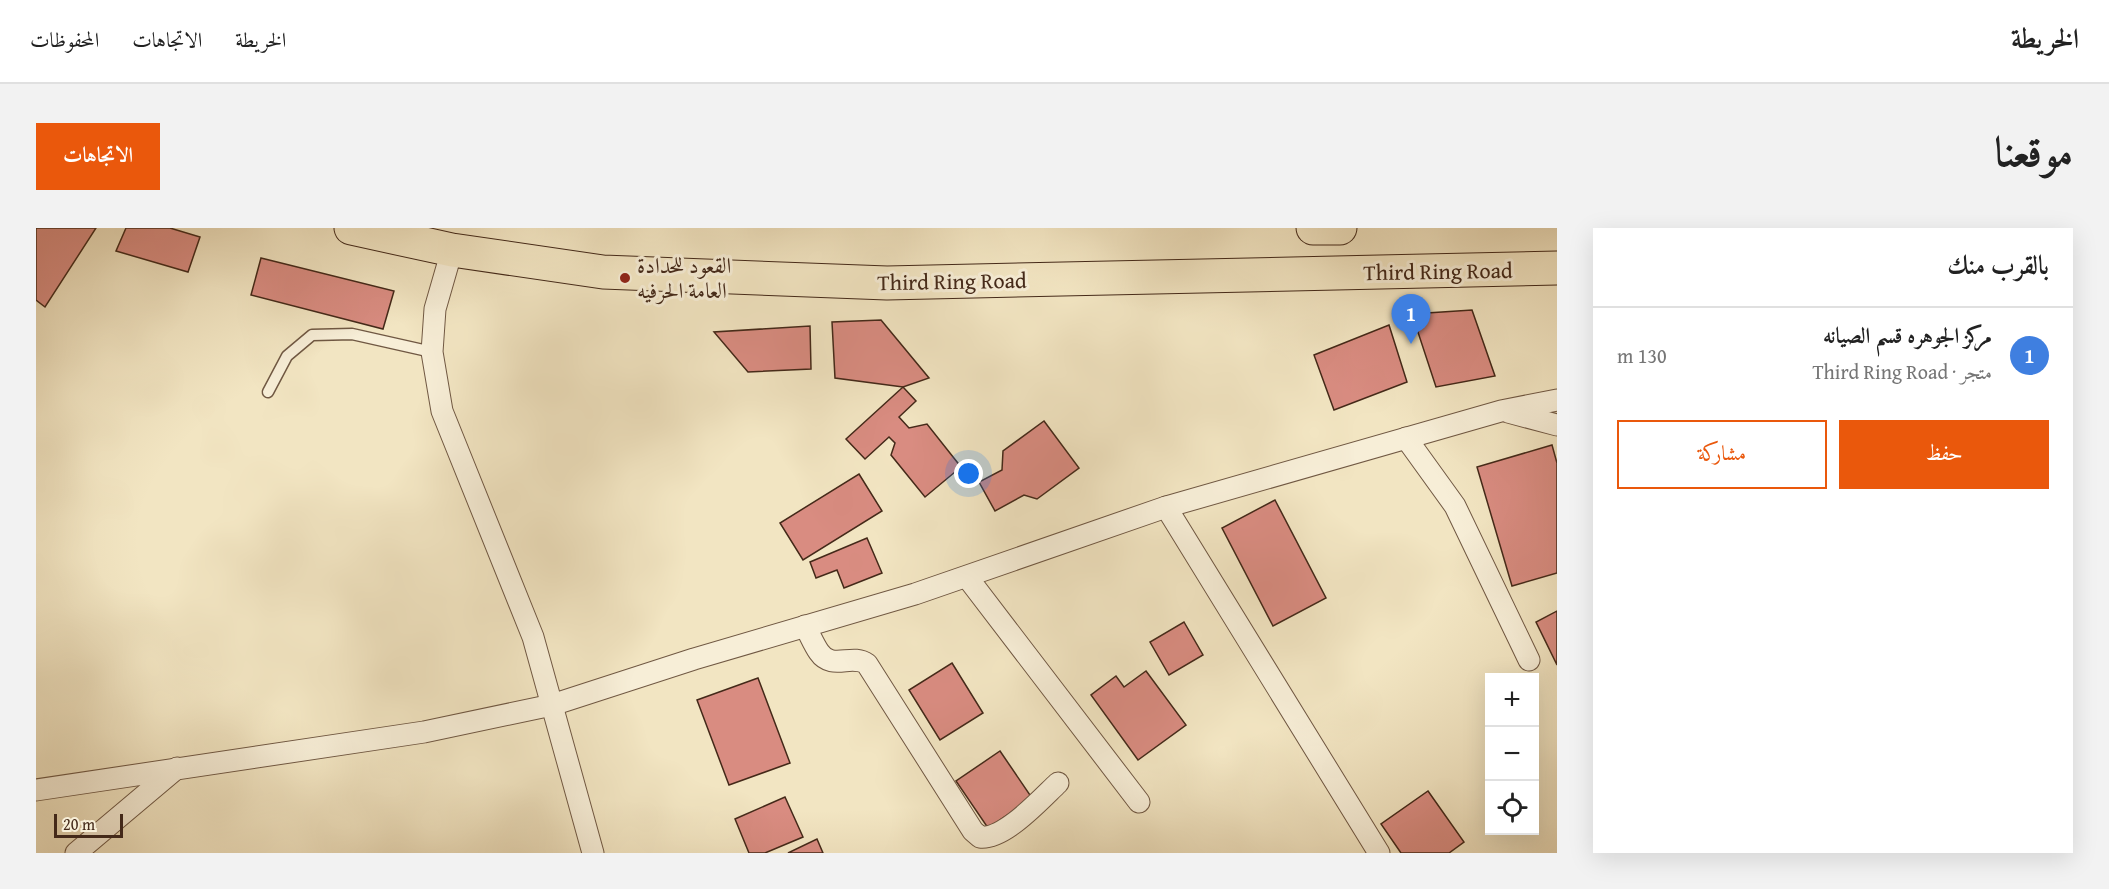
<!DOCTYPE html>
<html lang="ar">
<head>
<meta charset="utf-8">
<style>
  :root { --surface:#fff; --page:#f2f2f2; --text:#222; --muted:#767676; --line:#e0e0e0; --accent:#ea580c }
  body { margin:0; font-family:"Gentium Book Plus",Amiri,serif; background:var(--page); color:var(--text); direction:rtl }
  .controls { position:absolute; right:18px; bottom:18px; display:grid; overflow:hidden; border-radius:0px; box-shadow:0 6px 24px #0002 }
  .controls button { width:54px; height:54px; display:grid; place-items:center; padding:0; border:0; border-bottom:2px solid var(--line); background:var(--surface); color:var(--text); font:30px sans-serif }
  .scale { position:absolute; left:18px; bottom:15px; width:69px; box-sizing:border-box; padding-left:6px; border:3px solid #442919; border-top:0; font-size:16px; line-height:21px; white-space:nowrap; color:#442919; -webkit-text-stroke:4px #f7eed7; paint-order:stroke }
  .you { position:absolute; left:933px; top:246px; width:21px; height:21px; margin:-15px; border:4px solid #fff; border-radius:50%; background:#1a73e8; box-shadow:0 0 0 9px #1a73e833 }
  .badge { display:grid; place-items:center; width:39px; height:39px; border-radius:50%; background:var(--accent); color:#fff; font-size:20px; font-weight:700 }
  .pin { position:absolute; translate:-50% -50px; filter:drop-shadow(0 2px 3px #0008) }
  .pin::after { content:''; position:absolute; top:32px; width:21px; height:18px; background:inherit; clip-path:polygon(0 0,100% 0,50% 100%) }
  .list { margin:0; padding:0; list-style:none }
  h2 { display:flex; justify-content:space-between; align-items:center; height:78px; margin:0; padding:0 24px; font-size:26px }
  h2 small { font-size:20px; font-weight:400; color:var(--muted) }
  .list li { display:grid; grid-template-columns:39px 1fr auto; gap:18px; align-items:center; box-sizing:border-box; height:96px; padding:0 24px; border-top:2px solid var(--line) }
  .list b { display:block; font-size:22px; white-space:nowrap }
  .list p { margin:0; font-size:20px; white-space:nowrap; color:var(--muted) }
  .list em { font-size:20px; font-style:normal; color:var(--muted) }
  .actions { display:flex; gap:12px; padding:18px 24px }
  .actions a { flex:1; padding:14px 0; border:2px solid var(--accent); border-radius:0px; text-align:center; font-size:21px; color:var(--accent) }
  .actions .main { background:var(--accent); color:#fff }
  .icon { flex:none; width:33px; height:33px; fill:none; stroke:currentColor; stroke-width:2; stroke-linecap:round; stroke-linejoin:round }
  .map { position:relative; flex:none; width:1521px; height:625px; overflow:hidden; direction:ltr; border-radius:0px }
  header { display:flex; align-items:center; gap:36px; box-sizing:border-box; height:84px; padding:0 30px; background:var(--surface); border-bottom:2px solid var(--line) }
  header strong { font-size:28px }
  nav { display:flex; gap:33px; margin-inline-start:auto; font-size:21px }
  .intro { display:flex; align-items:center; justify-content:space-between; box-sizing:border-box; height:144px; padding:0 36px }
  h1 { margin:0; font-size:42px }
  .button { padding:15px 27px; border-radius:0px; background:var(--accent); color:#fff; font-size:21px; font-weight:700 }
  main { display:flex; gap:36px; padding:0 36px }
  aside { flex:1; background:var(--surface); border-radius:0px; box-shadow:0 6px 24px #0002 }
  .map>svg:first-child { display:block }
  .building { fill:#d98c81; stroke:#442919; stroke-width:1.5 }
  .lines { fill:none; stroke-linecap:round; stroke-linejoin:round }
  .service-casing { stroke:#705843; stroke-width:13 }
  .minor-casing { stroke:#705843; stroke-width:23 }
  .primary-casing { stroke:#442919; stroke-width:35 }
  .service { stroke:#f7eed7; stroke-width:10 }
  .minor { stroke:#f7eed7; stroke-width:21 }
  .primary { stroke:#f2e5c2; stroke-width:33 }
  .poi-dot { fill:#8f2418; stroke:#f7eed7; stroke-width:2 }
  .labels { text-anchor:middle; stroke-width:6; stroke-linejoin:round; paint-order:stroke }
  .poi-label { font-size:22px; fill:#442919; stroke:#f7eed7; text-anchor:start }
  .street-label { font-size:22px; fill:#442919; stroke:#f7eed7 }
</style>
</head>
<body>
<header>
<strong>الخريطة</strong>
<nav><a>الخريطة</a><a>الاتجاهات</a><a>المحفوظات</a></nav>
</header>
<div class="intro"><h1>موقعنا</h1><a class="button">الاتجاهات</a></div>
<main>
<aside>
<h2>بالقرب منك<small></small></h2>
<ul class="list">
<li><span class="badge" style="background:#3f7fe0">1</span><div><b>مركز الجوهره قسم الصيانه</b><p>متجر · Third Ring Road</p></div><em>130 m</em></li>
</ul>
<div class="actions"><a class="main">حفظ</a><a>مشاركة</a></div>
</aside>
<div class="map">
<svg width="1521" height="625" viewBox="0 0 1521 625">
  <rect width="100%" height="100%" fill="#f2e5c2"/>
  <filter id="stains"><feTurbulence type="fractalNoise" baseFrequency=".00333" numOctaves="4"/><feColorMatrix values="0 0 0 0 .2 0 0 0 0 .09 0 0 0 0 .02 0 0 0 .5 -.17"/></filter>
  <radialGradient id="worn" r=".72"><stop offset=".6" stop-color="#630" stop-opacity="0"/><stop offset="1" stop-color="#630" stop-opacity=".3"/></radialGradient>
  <g class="building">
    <polygon points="0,0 60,0 9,79 0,72"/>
    <polygon points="90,0 134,0 164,9 152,44 80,23"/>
    <polygon points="225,30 358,63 347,101 215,67"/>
    <polygon points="1436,82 1459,148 1400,159 1376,86"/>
    <polygon points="845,92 893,150 867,159 799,150 796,94"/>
    <polygon points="1353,97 1371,154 1298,182 1278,127"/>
    <polygon points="774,98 775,141 712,144 678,104"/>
    <polygon points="867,159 880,173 863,189 873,200 891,196 925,239 889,269 855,227 859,215 853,209 829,231 810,211"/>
    <polygon points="1008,193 1043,240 1001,271 988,267 959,283 943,254 966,242 967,223"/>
    <polygon points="1516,217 1521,235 1521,345 1476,358 1441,239"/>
    <polygon points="823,246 846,283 767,332 744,295"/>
    <polygon points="1239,272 1290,370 1237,398 1186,300"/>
    <polygon points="831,310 846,345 808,360 801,342 780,350 774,334"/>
    <polygon points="1521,383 1521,437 1500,394"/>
    <polygon points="1148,394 1167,427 1133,447 1114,414"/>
    <polygon points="916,435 947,485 904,512 873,462"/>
    <polygon points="1110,443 1150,497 1102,532 1055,467 1080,448 1088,459"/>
    <polygon points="722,450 754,535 693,557 661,472"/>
    <polygon points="964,523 996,570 952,600 920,553"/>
    <polygon points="1392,563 1428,614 1413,625 1365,625 1345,596"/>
    <polygon points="749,569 767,609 729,625 713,625 699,591"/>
    <polygon points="781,611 787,625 752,625"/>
  </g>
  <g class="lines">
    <defs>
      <polyline id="service" points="232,164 251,128 276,107 316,106 396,124"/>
      <g id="minor">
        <polyline points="416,22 399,81 396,124 406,183 497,409 557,625"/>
        <polyline points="1472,184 1521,197"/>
        <polyline points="1370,210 1419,278 1493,432"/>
        <polyline points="1130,279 1343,625"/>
        <polyline points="931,349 1103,574"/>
        <path d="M 769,398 C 774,407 778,417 783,424 C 796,443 816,425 831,436 L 937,603 L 944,609 C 968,612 1005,571 1022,555"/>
        <polyline points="0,562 388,504 516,477 658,431 879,366 1130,279 1465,183 1521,172"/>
        <polyline points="40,625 141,540"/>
      </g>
      <g id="primary">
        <polyline points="315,0 416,22 567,44 851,55 1521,40"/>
        <polyline points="1277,0 1304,0"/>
      </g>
    </defs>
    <use href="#service" class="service-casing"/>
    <use href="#minor" class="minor-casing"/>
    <use href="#primary" class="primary-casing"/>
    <use href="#service" class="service"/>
    <use href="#minor" class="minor"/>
    <use href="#primary" class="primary"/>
  </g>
  <circle class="poi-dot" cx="589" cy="50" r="6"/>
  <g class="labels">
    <g class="poi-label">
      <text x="601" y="45">القعود للحدادة<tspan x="601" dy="25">العامة الحرفيه</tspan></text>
    </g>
    <g class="street-label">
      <text transform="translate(1402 43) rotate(-1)" y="8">Third Ring Road</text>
      <text transform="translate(916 53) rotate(-1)" y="8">Third Ring Road</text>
    </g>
  </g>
  <rect width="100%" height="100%" filter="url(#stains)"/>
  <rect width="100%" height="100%" fill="url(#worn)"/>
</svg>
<div class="controls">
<button>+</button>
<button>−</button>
<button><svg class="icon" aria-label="locate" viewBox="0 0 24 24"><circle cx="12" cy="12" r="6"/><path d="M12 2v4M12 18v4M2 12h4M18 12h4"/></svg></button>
</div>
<div class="scale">20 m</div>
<div class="you"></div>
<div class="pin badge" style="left:1375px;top:116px;background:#3f7fe0">1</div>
</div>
</main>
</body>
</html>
